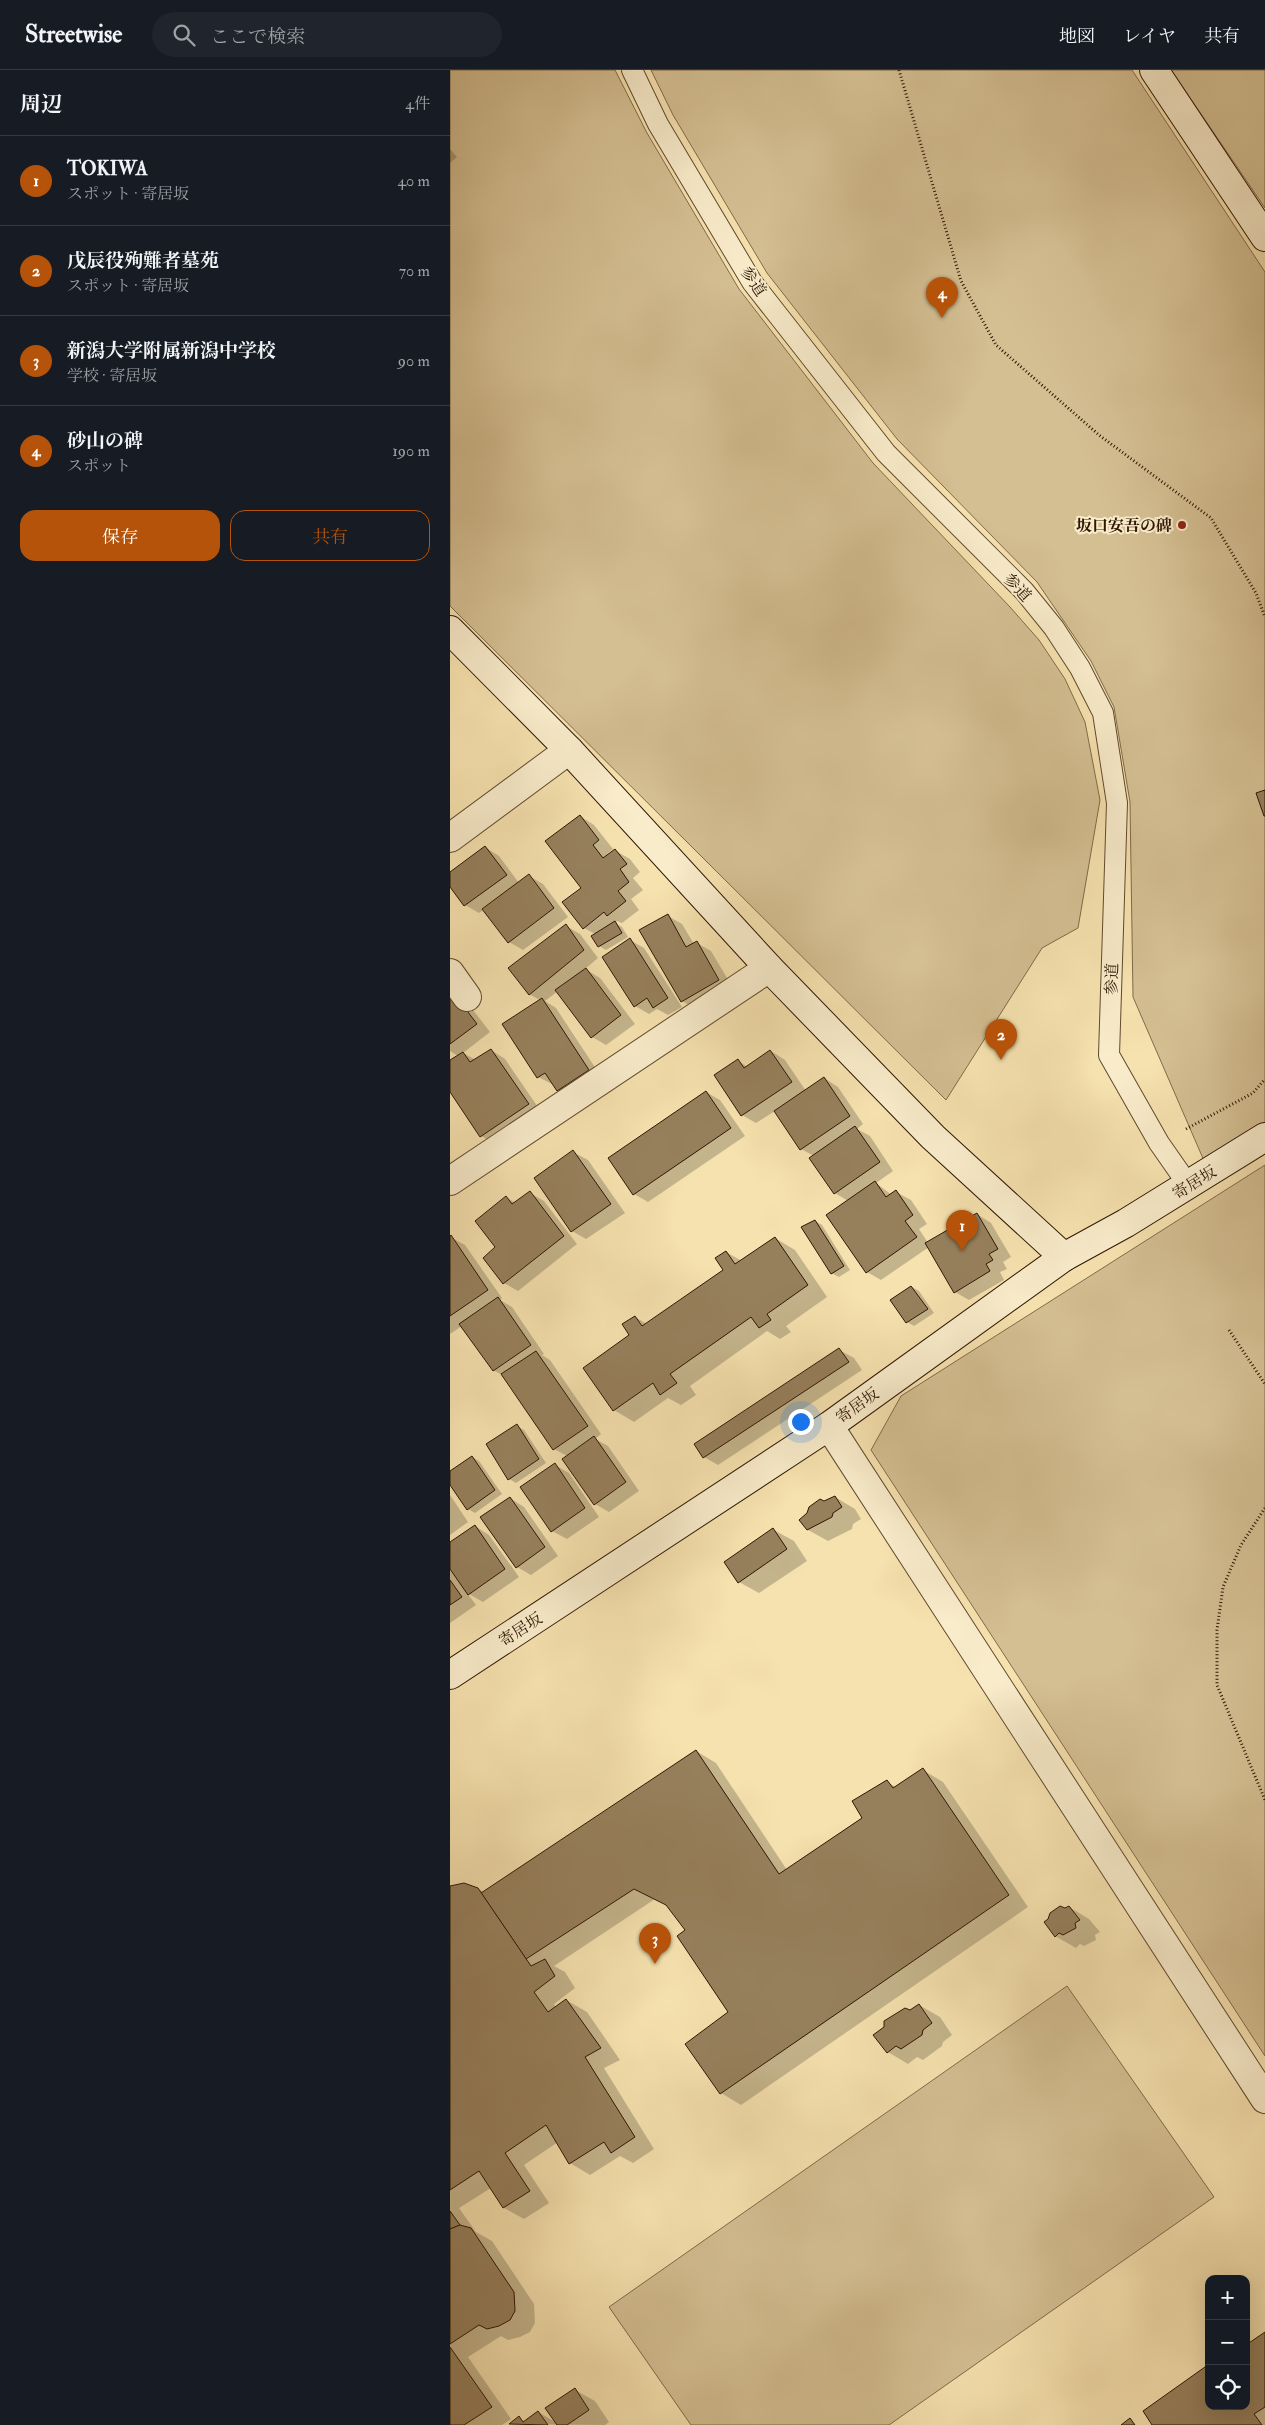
<!DOCTYPE html>
<html lang="ja">
<head>
<meta charset="utf-8">
<style>
  :root { --surface:#171b24; --page:#20242c; --text:#f1f3f6; --muted:#9ea1a6; --line:#363941; --accent:#b45309 }
  body { margin:0; font-family:"IM FELL Double Pica","Noto Serif JP",serif; background:var(--page); color:var(--text) }
  .controls { position:absolute; right:15px; bottom:15px; display:grid; overflow:hidden; border-radius:10px; box-shadow:0 5px 20px #0002 }
  .controls button { width:45px; height:45px; display:grid; place-items:center; padding:0; border:0; border-bottom:1px solid var(--line); background:var(--surface); color:var(--text); font:25px sans-serif }
  .you { position:absolute; left:350px; top:1351px; width:18px; height:18px; margin:-12px; border:4px solid #fff; border-radius:50%; background:#1a73e8; box-shadow:0 0 0 8px #1a73e833 }
  .badge { display:grid; place-items:center; width:32px; height:32px; border-radius:50%; background:var(--accent); color:#fff; font-size:16px; font-weight:700 }
  .pin { position:absolute; translate:-50% -41px; filter:drop-shadow(0 1px 2px #0008) }
  .pin::after { content:''; position:absolute; top:26px; width:18px; height:15px; background:inherit; clip-path:polygon(0 0,100% 0,50% 100%) }
  .list { margin:0; padding:0; list-style:none }
  h2 { display:flex; justify-content:space-between; align-items:center; height:65px; margin:0; padding:0 20px; font-size:21px }
  h2 small { font-size:16px; font-weight:400; color:var(--muted) }
  .list li { display:grid; grid-template-columns:32px 1fr auto; gap:15px; align-items:center; box-sizing:border-box; height:90px; padding:0 20px; border-top:1px solid var(--line) }
  .list b { display:block; font-size:19px; white-space:nowrap }
  .list p { margin:0; font-size:16px; white-space:nowrap; color:var(--muted) }
  .list em { font-size:16px; font-style:normal; color:var(--muted) }
  .actions { display:flex; gap:10px; padding:15px 20px }
  .actions a { flex:1; padding:11px 0; border:1px solid var(--accent); border-radius:15px; text-align:center; font-size:18px; color:var(--accent) }
  .actions .main { background:var(--accent); color:#fff }
  .icon { flex:none; width:28px; height:28px; fill:none; stroke:currentColor; stroke-width:2; stroke-linecap:round; stroke-linejoin:round }
  .map { position:relative; flex:none; width:815px; height:2355px; overflow:hidden }
  header { display:flex; align-items:center; gap:30px; box-sizing:border-box; height:70px; padding:0 25px; background:var(--surface); border-bottom:1px solid var(--line) }
  header strong { font-size:24px }
  nav { display:flex; gap:28px; margin-inline-start:auto; font-size:18px }
  .search { width:350px; height:45px; background:var(--page); display:flex; align-items:center; gap:12px; box-sizing:border-box; padding:0 18px; border-radius:28px; color:var(--muted); font-size:19px }
  main { display:flex }
  aside { flex:1; background:var(--surface) }
  .map>svg:first-child { display:block }
  .green { fill:#d4bf92; stroke:#816a4a }
  .shadow { fill:#0003 }
  .building { fill:#96805c; stroke:#2e1603 }
  .lines { fill:none; stroke-linecap:round; stroke-linejoin:round }
  .lane-casing { stroke:#60492e; stroke-width:22 }
  .street-casing { stroke:#60492e; stroke-width:30 }
  .secondary-casing { stroke:#2e1603; stroke-width:30 }
  .path { stroke:#2e1603; stroke-width:3; stroke-dasharray:1 2.5; stroke-linecap:butt }
  .lane { stroke:#f9eccb; stroke-width:20 }
  .street { stroke:#f9eccb; stroke-width:28 }
  .secondary { stroke:#f9eccb; stroke-width:28 }
  .poi-dot { fill:#8f2418; stroke:#f9eccb; stroke-width:2 }
  .labels { text-anchor:middle; stroke-width:4; stroke-linejoin:round; paint-order:stroke }
  .street-label { font-size:16px; fill:#2e1603; stroke:#f9eccb }
  .poi-label { font-size:16px; font-weight:bold; fill:#2e1603; stroke:#f9eccb; text-anchor:end }
</style>
</head>
<body>
<header>
<strong>Streetwise</strong>
<div class="search"><svg class="icon" aria-label="search" viewBox="0 0 24 24"><circle cx="10" cy="10" r="6"/><path d="M15 15l6 6"/></svg>ここで検索</div>
<nav><a>地図</a><a>レイヤ</a><a>共有</a></nav>
</header>
<main>
<aside>
<h2>周辺<small>4件</small></h2>
<ul class="list">
<li><span class="badge">1</span><div><b>TOKIWA</b><p>スポット · 寄居坂</p></div><em>40 m</em></li>
<li><span class="badge">2</span><div><b>戊辰役殉難者墓苑</b><p>スポット · 寄居坂</p></div><em>70 m</em></li>
<li><span class="badge">3</span><div><b>新潟大学附属新潟中学校</b><p>学校 · 寄居坂</p></div><em>90 m</em></li>
<li><span class="badge">4</span><div><b>砂山の碑</b><p>スポット</p></div><em>190 m</em></li>
</ul>
<div class="actions"><a class="main">保存</a><a>共有</a></div>
</aside>
<div class="map">
<svg width="815" height="2355" viewBox="0 0 815 2355">
  <rect width="100%" height="100%" fill="#f6e2af"/>
  <filter id="stains"><feTurbulence type="fractalNoise" baseFrequency=".004" numOctaves="4"/><feColorMatrix values="0 0 0 0 .2 0 0 0 0 .09 0 0 0 0 .02 0 0 0 .5 -.17"/></filter>
  <radialGradient id="worn" r=".72"><stop offset=".6" stop-color="#630" stop-opacity="0"/><stop offset="1" stop-color="#630" stop-opacity=".3"/></radialGradient>
  <g class="green">
    <polygon points="0,0 165,0 197,63 289,219 423,393 560,537 589,570 615,609 635,652 650,730 628,858 592,878 496,1030 0,536"/>
    <polygon points="201,0 682,0 815,202 815,1052 755,1093 683,927 680,732 664,637 641,591 587,512 447,369 317,203 223,45"/>
    <polygon points="721,0 815,0 815,138"/>
    <polygon points="815,1095 815,1986 421,1380 451,1326"/>
    <polygon points="617,1916 764,2127 439,2355 241,2355 159,2237"/>
  </g>
  <g class="shadow">
    <polygon points="0,79 7,87 0,93"/>
    <polygon points="130,746 144,755 163,779 157,784 158,786 166,781 180,789 190,802 183,808 193,820 181,829 189,840 172,853 167,851 165,853 172,857 178,867 156,880 149,876 145,864 134,858"/>
    <polygon points="35,777 49,786 69,813 79,806 93,814 118,847 73,880 59,872 35,839 29,843 15,835 0,815 0,803"/>
    <polygon points="218,846 232,854 244,874 247,873 261,881 283,918 246,940 232,931"/>
    <polygon points="116,856 130,864 148,888 135,899 150,908 185,954 156,975 142,967 108,921 95,931 106,938 152,1008 122,1028 108,1020 104,1015 88,1007 90,930 79,924"/>
    <polygon points="180,870 194,878 232,937 218,945 207,939 199,944 185,936"/>
    <polygon points="0,910 40,962 13,983 26,990 41,980 55,989 92,1043 46,1074 31,1066 0,1019 0,992 8,986 0,981"/>
    <polygon points="321,981 335,990 356,1021 374,1008 388,1017 413,1054 407,1059 420,1066 443,1101 426,1113 442,1125 446,1122 461,1130 477,1154 469,1159 478,1173 527,1144 541,1153 561,1187 553,1192 557,1199 550,1202 554,1210 519,1230 505,1222 479,1177 431,1210 417,1202 398,1131 385,1123 364,1086 351,1079 325,1041 306,1053 292,1045 288,991 298,997"/>
    <polygon points="256,1022 270,1030 295,1066 198,1132 184,1124"/>
    <polygon points="123,1082 138,1090 175,1143 136,1169 122,1161"/>
    <polygon points="80,1123 94,1131 127,1174 68,1221 54,1213 47,1177 57,1128 66,1133"/>
    <polygon points="365,1151 372,1155 400,1200 389,1207 381,1203"/>
    <polygon points="0,1167 15,1175 52,1228 50,1230 62,1237 94,1284 92,1285 100,1290 151,1364 145,1369 158,1376 189,1421 159,1442 145,1434 117,1386 104,1379 54,1306 43,1300 12,1256 0,1264"/>
    <polygon points="325,1168 345,1180 377,1227 336,1256 341,1262 330,1269 317,1261 240,1316 246,1325 231,1335 218,1328 184,1352 164,1340 185,1247 197,1254 275,1200 276,1182 292,1191"/>
    <polygon points="462,1217 469,1221 484,1243 464,1256 457,1252"/>
    <polygon points="389,1280 404,1288 412,1300 268,1395 254,1387"/>
    <polygon points="67,1356 74,1360 96,1393 66,1413 59,1409"/>
    <polygon points="22,1387 29,1391 52,1424 25,1443 18,1439 0,1413 0,1403"/>
    <polygon points="105,1395 119,1403 149,1447 117,1469 102,1461"/>
    <polygon points="0,1425 18,1452 0,1465"/>
    <polygon points="385,1427 405,1439 411,1449 403,1454 402,1459 378,1471 358,1460 374,1432"/>
    <polygon points="60,1428 74,1437 108,1486 81,1505 67,1497"/>
    <polygon points="25,1456 39,1465 69,1507 33,1532 17,1523 26,1535 0,1553 0,1473"/>
    <polygon points="324,1460 344,1471 357,1491 309,1523 289,1512"/>
    <polygon points="246,1681 266,1693 337,1800 414,1749 437,1712 446,1717 473,1700 493,1712 578,1837 291,2035 271,2023 280,1943 237,1860 219,1836 205,1829 104,1896 115,1902 125,1918 104,1934 106,1938 116,1930 137,1942 170,1990 154,1998 204,2079 183,2093 170,2086 140,2105 120,2093 108,2072 74,2095 99,2133 74,2149 54,2138 41,2118 9,2138 26,2162 42,2171 84,2234 85,2253 80,2262 70,2267 58,2270 51,2266 18,2287 61,2349 52,2355 0,2355 0,1818 14,1814 22,1816 34,1822"/>
    <polygon points="619,1837 639,1849 650,1862 645,1865 646,1870 634,1876 630,1874 626,1878 605,1866"/>
    <polygon points="469,1935 490,1947 502,1965 493,1972 492,1976 473,1990 467,1987 458,1994 438,1982 425,1965"/>
    <polygon points="815,2264 815,2355 704,2355 755,2299 759,2301 759,2336 796,2336"/>
    <polygon points="125,2320 145,2331 159,2352 155,2355 61,2354 69,2348 75,2352 88,2342 107,2353"/>
  </g>
  <g class="building">
    <polygon points="815,720 815,746 814,746 806,723"/>
    <polygon points="130,745 149,770 143,775 153,788 165,779 177,794 170,799 179,812 168,821 176,831 157,846 154,842 133,859 112,832 131,818 95,771"/>
    <polygon points="35,776 57,805 14,836 0,817 0,802"/>
    <polygon points="79,804 104,838 58,873 32,839"/>
    <polygon points="218,844 236,877 247,871 269,910 231,932 189,860"/>
    <polygon points="165,851 172,863 148,877 141,866"/>
    <polygon points="116,854 134,880 79,925 58,898"/>
    <polygon points="180,868 218,928 203,938 197,928 184,937 152,887"/>
    <polygon points="136,898 171,945 141,968 105,920"/>
    <polygon points="0,918 27,954 0,974"/>
    <polygon points="92,928 139,1000 107,1021 95,1003 87,1008 52,954"/>
    <polygon points="41,979 79,1034 30,1067 0,1022 0,990 13,982 20,992"/>
    <polygon points="320,980 342,1012 291,1046 264,1005 288,989 294,998"/>
    <polygon points="374,1007 400,1046 350,1080 324,1041"/>
    <polygon points="256,1021 281,1058 183,1125 158,1088"/>
    <polygon points="405,1056 430,1092 384,1124 359,1088"/>
    <polygon points="123,1080 161,1134 121,1162 84,1108"/>
    <polygon points="425,1111 436,1127 446,1120 463,1145 455,1151 467,1167 416,1203 376,1145"/>
    <polygon points="80,1121 114,1166 53,1214 33,1188 45,1177 25,1151 56,1126 62,1134"/>
    <polygon points="527,1143 548,1179 539,1184 543,1190 536,1194 540,1201 504,1223 475,1173"/>
    <polygon points="365,1150 394,1196 381,1204 351,1157"/>
    <polygon points="1,1165 38,1220 0,1246 0,1166"/>
    <polygon points="325,1167 358,1215 317,1244 321,1250 309,1258 301,1247 220,1304 227,1313 210,1325 203,1313 163,1341 133,1298 179,1265 172,1254 185,1246 192,1256 273,1200 265,1188 276,1181 285,1194"/>
    <polygon points="461,1216 478,1239 456,1253 440,1230"/>
    <polygon points="48,1227 81,1275 43,1301 9,1254"/>
    <polygon points="389,1278 399,1292 253,1388 244,1374"/>
    <polygon points="86,1281 138,1356 103,1380 51,1304"/>
    <polygon points="67,1354 89,1389 58,1410 36,1374"/>
    <polygon points="144,1366 176,1412 144,1435 112,1389"/>
    <polygon points="22,1386 45,1420 17,1440 0,1415 0,1401"/>
    <polygon points="105,1393 135,1438 101,1462 70,1417"/>
    <polygon points="385,1426 392,1437 383,1443 382,1447 357,1460 349,1450 357,1443 359,1437 370,1429 374,1431"/>
    <polygon points="60,1427 95,1477 66,1498 30,1447"/>
    <polygon points="25,1455 55,1499 18,1525 0,1499 0,1472"/>
    <polygon points="323,1458 337,1479 288,1513 274,1492"/>
    <polygon points="0,1510 12,1527 0,1535"/>
    <polygon points="246,1680 329,1804 412,1748 402,1731 437,1710 443,1718 473,1698 559,1825 270,2024 235,1974 278,1942 227,1866 235,1860 216,1835 184,1819 76,1889 31,1823"/>
    <polygon points="14,1813 28,1818 81,1896 95,1889 105,1906 84,1922 98,1942 116,1929 151,1978 135,1987 185,2067 161,2083 154,2072 119,2094 96,2055 55,2083 80,2121 53,2138 29,2101 0,2120 0,1816"/>
    <polygon points="610,1836 615,1838 619,1836 630,1850 625,1853 626,1858 613,1865 609,1863 605,1867 594,1852 598,1849 600,1843"/>
    <polygon points="469,1934 482,1953 473,1960 472,1965 451,1979 446,1976 437,1983 423,1965 434,1957 434,1951 455,1938 460,1940"/>
    <polygon points="0,2141 10,2155 0,2159"/>
    <polygon points="10,2155 21,2158 64,2222 65,2241 60,2250 49,2256 37,2259 29,2255 0,2274 0,2159"/>
    <polygon points="815,2262 815,2337 804,2344 812,2355 702,2355 693,2341 755,2297 759,2303 759,2336 796,2336 796,2275"/>
    <polygon points="0,2277 42,2337 14,2355 0,2355"/>
    <polygon points="125,2318 139,2340 117,2355 107,2355 95,2338"/>
    <polygon points="88,2341 98,2355 59,2354 69,2346 73,2352"/>
    <polygon points="680,2348 685,2355 671,2355"/>
  </g>
  <g class="lines">
    <defs>
      <polyline id="lane" points="182,0 208,54 302,212 436,383 574,521 604,558 630,598 653,643 667,733 659,985 709,1073 739,1116"/>
      <g id="street">
        <polyline points="0,768 119,680"/>
        <polyline points="0,903 17,927"/>
        <polyline points="0,1111 319,898"/>
        <polyline points="379,1356 815,2029"/>
      </g>
      <g id="secondary">
        <polyline points="704,0 815,167"/>
        <polyline points="0,560 119,680 319,898 483,1067 614,1187"/>
        <polyline points="0,1605 379,1356 614,1187 676,1153 815,1067"/>
      </g>
    </defs>
    <use href="#lane" class="lane-casing"/>
    <use href="#street" class="street-casing"/>
    <use href="#secondary" class="secondary-casing"/>
    <g class="path">
      <polyline points="449,0 511,211 546,275 649,365 761,448 806,523 815,547"/>
      <polyline points="736,1059 803,1023 815,1009"/>
      <polyline points="779,1260 815,1314"/>
      <polyline points="815,1438 791,1475 773,1517 767,1560 767,1615 815,1730"/>
    </g>
    <use href="#lane" class="lane"/>
    <use href="#street" class="street"/>
    <use href="#secondary" class="secondary"/>
  </g>
  <circle class="poi-dot" cx="732" cy="455" r="5"/>
  <g class="labels">
    <g class="street-label">
      <text transform="translate(304 211) rotate(55)" y="6">参道</text>
      <text transform="translate(568 517) rotate(47)" y="6">参道</text>
      <text transform="translate(661 909) rotate(-88)" y="6">参道</text>
      <text transform="translate(744 1112) rotate(-32)" y="6">寄居坂</text>
      <text transform="translate(407 1335) rotate(-36)" y="6">寄居坂</text>
      <text transform="translate(70 1559) rotate(-33)" y="6">寄居坂</text>
    </g>
    <g class="poi-label">
      <text x="722" y="461">坂口安吾の碑</text>
    </g>
  </g>
  <rect width="100%" height="100%" filter="url(#stains)"/>
  <rect width="100%" height="100%" fill="url(#worn)"/>
</svg>
<div class="controls">
<button>+</button>
<button>−</button>
<button><svg class="icon" aria-label="locate" viewBox="0 0 24 24"><circle cx="12" cy="12" r="6"/><path d="M12 2v4M12 18v4M2 12h4M18 12h4"/></svg></button>
</div>
<div class="you"></div>
<div class="pin badge" style="left:512px;top:1181px">1</div>
<div class="pin badge" style="left:551px;top:990px">2</div>
<div class="pin badge" style="left:205px;top:1894px">3</div>
<div class="pin badge" style="left:492px;top:248px">4</div>
</div>
</main>
</body>
</html>
